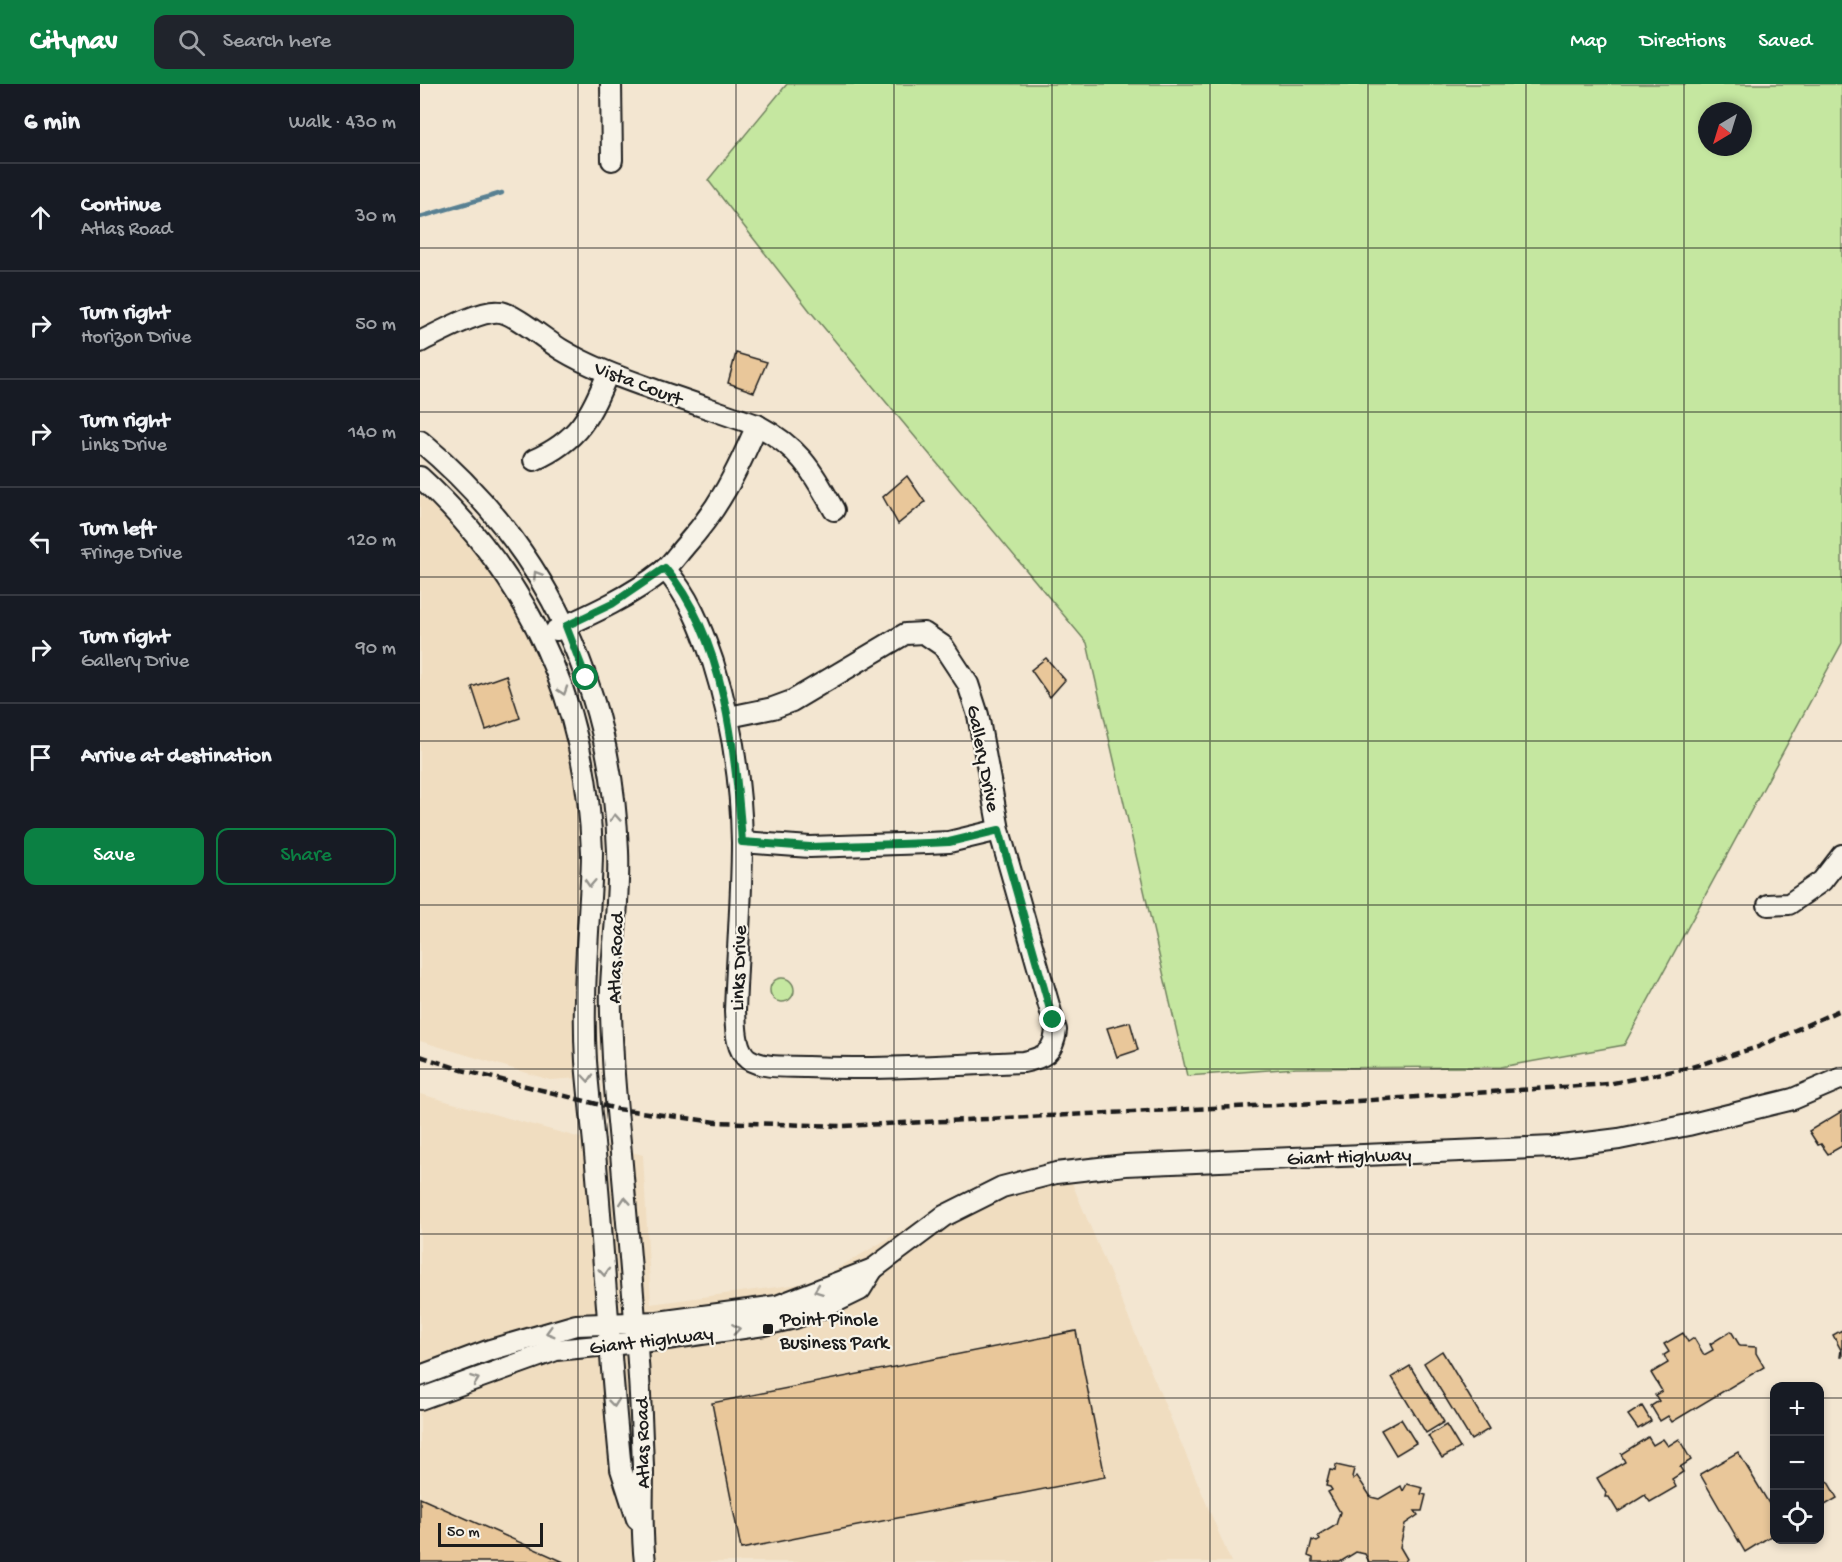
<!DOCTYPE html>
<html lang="en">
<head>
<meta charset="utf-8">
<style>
  :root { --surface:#171b24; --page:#20242c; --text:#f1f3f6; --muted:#9ea1a6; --line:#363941; --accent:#0b8043 }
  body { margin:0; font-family:"Gochi Hand",sans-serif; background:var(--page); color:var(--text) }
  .controls { position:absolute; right:18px; bottom:18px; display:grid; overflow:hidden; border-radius:12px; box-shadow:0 3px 9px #0003 }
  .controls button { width:54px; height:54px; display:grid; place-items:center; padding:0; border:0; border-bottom:2px solid var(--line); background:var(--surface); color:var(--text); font:30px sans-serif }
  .compass { position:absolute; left:1278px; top:18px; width:54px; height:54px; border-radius:50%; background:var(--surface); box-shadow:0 3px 9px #0003; rotate:218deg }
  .scale { position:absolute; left:18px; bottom:15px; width:105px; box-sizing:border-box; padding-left:6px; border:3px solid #1c1c1c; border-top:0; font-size:16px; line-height:21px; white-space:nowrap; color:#1c1c1c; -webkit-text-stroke:4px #f7f3e8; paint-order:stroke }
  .stop { position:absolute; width:18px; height:18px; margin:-14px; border:4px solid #0b8043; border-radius:50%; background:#fff }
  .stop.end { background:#0b8043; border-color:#fff; box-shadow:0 2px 6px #0008 }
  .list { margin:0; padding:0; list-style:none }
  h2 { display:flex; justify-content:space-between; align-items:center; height:78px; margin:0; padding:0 24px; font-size:26px }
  h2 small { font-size:20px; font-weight:400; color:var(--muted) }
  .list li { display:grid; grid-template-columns:39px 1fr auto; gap:18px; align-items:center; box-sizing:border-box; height:108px; padding:0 24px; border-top:2px solid var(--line) }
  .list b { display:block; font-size:22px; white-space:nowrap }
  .list p { margin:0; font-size:20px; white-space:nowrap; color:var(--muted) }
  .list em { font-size:20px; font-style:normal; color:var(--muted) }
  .actions { display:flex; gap:12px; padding:18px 24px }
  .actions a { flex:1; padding:14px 0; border:2px solid var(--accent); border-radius:12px; text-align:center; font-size:21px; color:var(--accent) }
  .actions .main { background:var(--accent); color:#fff }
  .icon { flex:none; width:33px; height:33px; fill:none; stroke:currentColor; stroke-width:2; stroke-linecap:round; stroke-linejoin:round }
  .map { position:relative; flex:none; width:1422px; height:1478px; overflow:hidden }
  header { display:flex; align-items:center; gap:36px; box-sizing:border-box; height:84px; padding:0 30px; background:var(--accent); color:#fff }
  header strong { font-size:28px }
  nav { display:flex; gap:33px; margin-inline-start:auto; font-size:21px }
  .search { width:420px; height:54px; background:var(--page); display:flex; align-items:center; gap:15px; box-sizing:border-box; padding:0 21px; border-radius:12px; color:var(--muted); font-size:22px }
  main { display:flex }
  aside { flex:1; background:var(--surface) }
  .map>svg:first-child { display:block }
  .built { fill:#f0ddc0 }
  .green { fill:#c5e7a0; stroke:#70825e; stroke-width:1.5; fill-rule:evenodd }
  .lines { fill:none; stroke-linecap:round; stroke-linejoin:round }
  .stream { stroke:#588092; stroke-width:4.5 }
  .building { fill:#e9c79a; stroke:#1c1c1c; stroke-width:1.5 }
  .minor-casing { stroke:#1c1c1c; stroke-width:24 }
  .minor { stroke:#f7f3e8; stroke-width:20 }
  .rail { stroke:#1c1c1c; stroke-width:4.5; stroke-dasharray:9 4.5; stroke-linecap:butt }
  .oneway { stroke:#94928c }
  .route { stroke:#0b8043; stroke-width:8 }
  .grid { fill:none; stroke:#1c1c1c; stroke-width:1.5; stroke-opacity:0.55 }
  .poi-dot { fill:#1c1c1c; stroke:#f7f3e8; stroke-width:2 }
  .labels { text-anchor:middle; stroke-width:4.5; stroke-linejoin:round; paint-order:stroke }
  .street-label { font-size:20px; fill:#1c1c1c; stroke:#f7f3e8 }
  .poi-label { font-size:20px; fill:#1c1c1c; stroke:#f7f3e8; text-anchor:start }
</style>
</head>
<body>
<header>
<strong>Citynav</strong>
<div class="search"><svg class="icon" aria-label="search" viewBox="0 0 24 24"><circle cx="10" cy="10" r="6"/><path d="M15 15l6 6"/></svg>Search here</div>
<nav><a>Map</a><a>Directions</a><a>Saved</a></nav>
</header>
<main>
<aside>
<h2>6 min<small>Walk · 430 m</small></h2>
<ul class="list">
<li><svg class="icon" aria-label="ahead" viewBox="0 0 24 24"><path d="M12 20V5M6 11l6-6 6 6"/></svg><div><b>Continue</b><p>Atlas Road</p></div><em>30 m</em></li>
<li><svg class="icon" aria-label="right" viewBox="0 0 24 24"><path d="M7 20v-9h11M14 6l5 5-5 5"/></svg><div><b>Turn right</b><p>Horizon Drive</p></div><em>50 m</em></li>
<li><svg class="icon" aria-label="right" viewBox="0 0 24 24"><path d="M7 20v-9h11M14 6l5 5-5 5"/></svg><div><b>Turn right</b><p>Links Drive</p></div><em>140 m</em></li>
<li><svg class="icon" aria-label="left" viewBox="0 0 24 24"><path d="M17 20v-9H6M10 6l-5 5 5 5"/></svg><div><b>Turn left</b><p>Fringe Drive</p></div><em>120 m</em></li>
<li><svg class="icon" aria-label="right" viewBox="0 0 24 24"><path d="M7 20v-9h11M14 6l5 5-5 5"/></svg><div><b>Turn right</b><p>Gallery Drive</p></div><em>90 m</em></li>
<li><svg class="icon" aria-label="arrive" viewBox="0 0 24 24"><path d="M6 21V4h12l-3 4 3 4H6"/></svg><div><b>Arrive at destination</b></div></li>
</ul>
<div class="actions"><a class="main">Save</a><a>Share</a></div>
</aside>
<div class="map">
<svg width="1422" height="1478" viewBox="0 0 1422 1478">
  <rect width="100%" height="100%" fill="#f3e6d1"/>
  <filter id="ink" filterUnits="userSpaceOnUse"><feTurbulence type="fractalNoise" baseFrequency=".0167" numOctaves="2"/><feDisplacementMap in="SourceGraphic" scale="12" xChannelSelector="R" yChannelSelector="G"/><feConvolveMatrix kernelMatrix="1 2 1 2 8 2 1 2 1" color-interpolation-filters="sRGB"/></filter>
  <g filter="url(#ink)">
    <g class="built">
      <polygon points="0,411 47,450 97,524 136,615 160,711 162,788 159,994 130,996 0,957"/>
      <polygon points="0,1010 223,1071 231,1220 394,1198 522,1123 610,1082 652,1099 811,1478 0,1478"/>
    </g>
    <g class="green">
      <path d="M 367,0 L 1422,0 L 1422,559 L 1204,961 L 1081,983 L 876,984 L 767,992 L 667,559 L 390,227 L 288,96 ZM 1287,27 L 1323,27 L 1323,63 L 1287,63 Z"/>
      <circle cx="362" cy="906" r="12"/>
    </g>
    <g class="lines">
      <polyline class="stream" points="0,133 82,109"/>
    </g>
    <g class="building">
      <polygon points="316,269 347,278 334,308 308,299"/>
      <polygon points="487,392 505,418 478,440 463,413"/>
      <polygon points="626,574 645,596 630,613 611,586"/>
      <polygon points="86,591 100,634 66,646 52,603"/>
      <polygon points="710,938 718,966 697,973 687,944"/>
      <polygon points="1422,1027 1422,1062 1408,1070 1401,1060 1398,1061 1389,1047"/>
      <polygon points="1422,1246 1422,1273 1420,1273 1421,1266 1413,1251"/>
      <polygon points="656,1247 685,1393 321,1465 292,1319"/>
      <polygon points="1311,1247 1320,1262 1336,1263 1336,1269 1344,1283 1252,1338 1248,1332 1240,1337 1231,1322 1239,1317 1235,1311 1242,1307 1231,1289 1248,1279 1244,1271 1249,1268 1244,1260 1263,1249 1268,1258 1274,1254 1284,1271 1293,1266 1290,1260"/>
      <polygon points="1022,1267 1069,1345 1051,1356 1004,1279"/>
      <polygon points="990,1282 1024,1338 1006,1349 972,1293"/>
      <polygon points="1222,1322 1231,1337 1218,1345 1208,1331"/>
      <polygon points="981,1335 996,1359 976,1371 961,1346"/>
      <polygon points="1026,1341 1040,1364 1022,1374 1008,1352"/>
      <polygon points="1228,1353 1233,1361 1243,1355 1248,1362 1259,1355 1271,1376 1260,1383 1263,1388 1252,1395 1256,1403 1230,1418 1225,1411 1198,1428 1189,1413 1185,1413 1186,1409 1177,1394 1205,1378 1201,1370"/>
      <polygon points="1318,1368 1351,1423 1354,1421 1354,1450 1325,1468 1280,1390"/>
      <polygon points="916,1381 934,1385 932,1393 933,1395 937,1392 951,1413 959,1415 981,1402 983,1407 987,1400 1003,1404 1001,1410 1006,1411 1002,1427 995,1427 998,1431 985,1440 980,1463 987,1475 984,1478 949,1478 945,1470 936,1468 920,1478 893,1478 893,1474 888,1472 892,1456 897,1458 900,1456 898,1452 916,1441 920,1428 908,1408 912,1406 910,1403 906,1402 910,1386 915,1387"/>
      <polygon points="1400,1384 1417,1414 1400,1424"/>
      <polygon points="0,1414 144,1478 0,1478"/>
    </g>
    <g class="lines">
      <defs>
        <g id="minor">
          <polyline points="191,0 192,76"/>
          <path d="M 0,258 C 18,249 61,225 80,228 C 94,229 128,258 142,266 C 172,284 205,295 238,307 C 271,318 304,330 337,341 C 380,364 391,385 414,426"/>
          <path d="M 0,357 C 126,462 192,604 198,767 C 200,812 193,858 191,903 C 190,927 192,951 193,974 C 195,1014 200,1053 203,1093 C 209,1160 215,1227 219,1294 C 221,1324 222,1354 223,1383 C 223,1415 221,1446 225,1478"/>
          <path d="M 114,376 C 159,356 170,332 188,289"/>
          <path d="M 0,393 C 109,493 167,619 172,768 C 172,789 170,810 169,831 C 166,880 163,928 166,977 C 169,1016 174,1054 177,1092 C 185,1190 191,1287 201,1385 L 217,1435"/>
          <path d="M 245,485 C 269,512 281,543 293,578 C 311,635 321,697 322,758 C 322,814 317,871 315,927 C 316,942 315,965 328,975 C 344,985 368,982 387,983 C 459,986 531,981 603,978 C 623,974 634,969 636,946 L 579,746 L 558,631 L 548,600 L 523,562 L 504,549 L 485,550 L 372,617 L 353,624 L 309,633"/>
          <path d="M 136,546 C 174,529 211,512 244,486 C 252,479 258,470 265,462 C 299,424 317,388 337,341"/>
          <polyline points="322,758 390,763 508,759 529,758 579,746"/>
          <polyline points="1348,821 1369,820 1402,797 1422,771"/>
          <polyline points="0,1292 70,1266 156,1241 238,1238 357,1222 453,1185 524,1132 582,1103 636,1089 705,1081 1134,1063 1199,1055 1268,1041 1373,1015 1422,994"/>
          <polyline points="0,1315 136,1266 240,1256 344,1241 375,1234 405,1223 440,1206 453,1185"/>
        </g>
      </defs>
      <use href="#minor" class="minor-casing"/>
      <use href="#minor" class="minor"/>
      <polyline class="rail" points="0,972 42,986 197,1025 296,1038 422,1042 937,1017 1188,1000 1272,983 1338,963 1422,925"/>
    </g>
    <defs><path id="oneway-chevron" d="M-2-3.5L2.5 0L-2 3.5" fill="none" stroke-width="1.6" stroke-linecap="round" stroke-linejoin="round" transform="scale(1.5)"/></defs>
    <g class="oneway">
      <use href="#oneway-chevron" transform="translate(117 491) rotate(-122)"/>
      <use href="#oneway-chevron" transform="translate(143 607) rotate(72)"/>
      <use href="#oneway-chevron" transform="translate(195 734) rotate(-94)"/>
      <use href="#oneway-chevron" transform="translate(170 799) rotate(93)"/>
      <use href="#oneway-chevron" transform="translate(168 994) rotate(85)"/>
      <use href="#oneway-chevron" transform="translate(205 1117) rotate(-94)"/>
      <use href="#oneway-chevron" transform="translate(184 1188) rotate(86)"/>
      <use href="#oneway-chevron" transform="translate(398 1206) rotate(159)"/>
      <use href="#oneway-chevron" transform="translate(316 1245) rotate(-8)"/>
      <use href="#oneway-chevron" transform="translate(130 1248) rotate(164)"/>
      <use href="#oneway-chevron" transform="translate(55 1296) rotate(-20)"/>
      <use href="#oneway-chevron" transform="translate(194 1319) rotate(84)"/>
    </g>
  </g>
  <g class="lines" filter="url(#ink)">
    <path class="route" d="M 166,594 L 146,542 L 192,520 L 245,484 C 305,554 316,670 322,758 L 390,763 L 508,759 L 529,758 L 579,746 L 633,936"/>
  </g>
  <path class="grid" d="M 158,0 L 158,1478M 316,0 L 316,1478M 474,0 L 474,1478M 632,0 L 632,1478M 790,0 L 790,1478M 948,0 L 948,1478M 1106,0 L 1106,1478M 1264,0 L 1264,1478M 0,164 L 1422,164M 0,328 L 1422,328M 0,493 L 1422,493M 0,657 L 1422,657M 0,821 L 1422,821M 0,985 L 1422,985M 0,1150 L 1422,1150M 0,1314 L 1354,1314M 1400,1314 L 1422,1314"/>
  <rect class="poi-dot" x="342" y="1239" width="12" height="12" rx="3"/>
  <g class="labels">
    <g class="street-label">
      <text transform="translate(219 298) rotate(21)" y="7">Vista Court</text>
      <text transform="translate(565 674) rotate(79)" y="7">Gallery Drive</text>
      <text transform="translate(194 874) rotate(-88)" y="7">Atlas Road</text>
      <text transform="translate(317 884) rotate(-88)" y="7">Links Drive</text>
      <text transform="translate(929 1071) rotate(-2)" y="7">Giant Highway</text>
      <text transform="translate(231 1255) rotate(-7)" y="7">Giant Highway</text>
      <text transform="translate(221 1359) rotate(-91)" y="7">Atlas Road</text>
    </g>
    <g class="poi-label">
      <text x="360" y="1241">Point Pinole<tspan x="360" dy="23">Business Park</tspan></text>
    </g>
  </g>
</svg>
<div class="controls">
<button>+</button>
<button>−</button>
<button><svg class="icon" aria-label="locate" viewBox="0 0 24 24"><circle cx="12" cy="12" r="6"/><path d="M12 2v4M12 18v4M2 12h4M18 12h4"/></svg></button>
</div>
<svg class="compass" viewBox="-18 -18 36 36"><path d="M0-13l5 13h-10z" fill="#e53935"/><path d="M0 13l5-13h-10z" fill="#9ea1a6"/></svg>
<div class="scale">50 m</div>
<div class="stop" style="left:166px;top:594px"></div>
<div class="stop end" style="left:633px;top:936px"></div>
</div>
</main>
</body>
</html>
